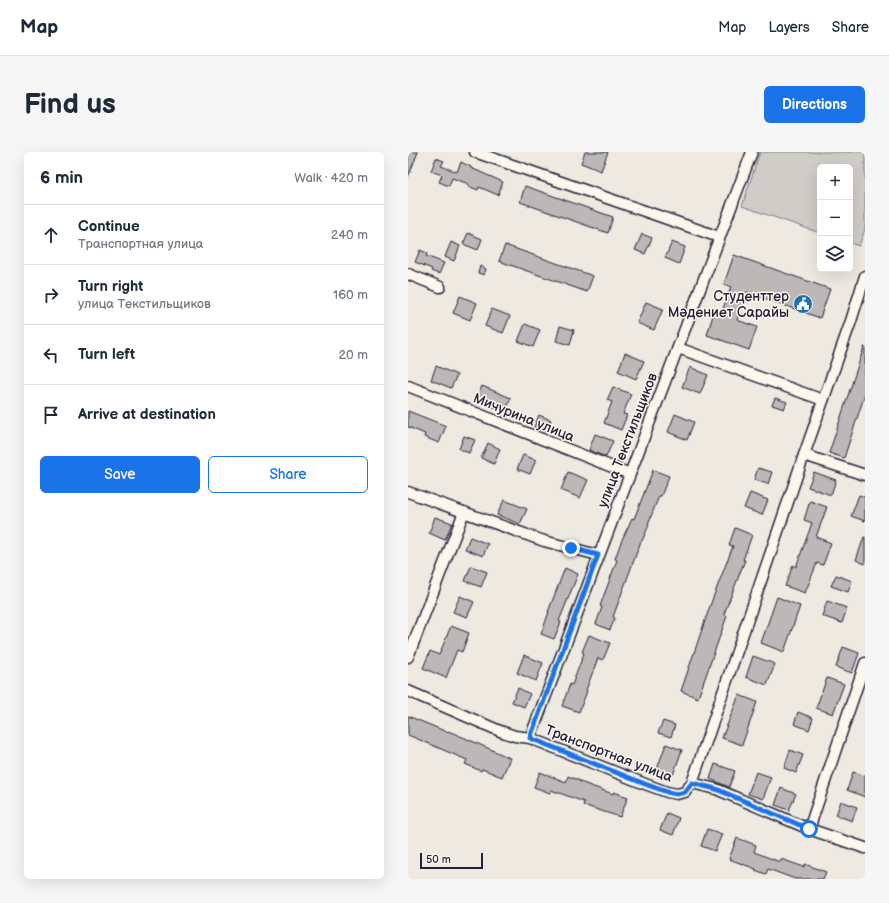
<!DOCTYPE html>
<html lang="en">
<head>
<meta charset="utf-8">
<style>
  :root { --surface:#fff; --page:#f6f6f7; --text:#1f2937; --muted:#747a83; --line:#e0e1e3; --accent:#1a73e8 }
  body { margin:0; font-family:"Balsamiq Sans",sans-serif; background:var(--page); color:var(--text) }
  .controls { position:absolute; right:12px; top:12px; display:grid; overflow:hidden; border-radius:6px; box-shadow:0 4px 16px #0002 }
  .controls button { width:36px; height:36px; display:grid; place-items:center; padding:0; border:0; border-bottom:1px solid var(--line); background:var(--surface); color:var(--text); font:20px sans-serif }
  .scale { position:absolute; left:12px; bottom:10px; width:63px; box-sizing:border-box; padding-left:4px; border:2px solid #22223b; border-top:0; font-size:11px; line-height:14px; white-space:nowrap; color:#22223b; -webkit-text-stroke:3px #fbf7ec; paint-order:stroke }
  .stop { position:absolute; width:12px; height:12px; margin:-9px; border:3px solid #1a73e8; border-radius:50%; background:#fff }
  .stop.end { background:#1a73e8; border-color:#fff; box-shadow:0 1px 4px #0008 }
  .list { margin:0; padding:0; list-style:none }
  h2 { display:flex; justify-content:space-between; align-items:center; height:52px; margin:0; padding:0 16px; font-size:17px }
  h2 small { font-size:13px; font-weight:400; color:var(--muted) }
  .list li { display:grid; grid-template-columns:26px 1fr auto; gap:12px; align-items:center; box-sizing:border-box; height:60px; padding:0 16px; border-top:1px solid var(--line) }
  .list b { display:block; font-size:15px; white-space:nowrap }
  .list p { margin:0; font-size:13px; white-space:nowrap; color:var(--muted) }
  .list em { font-size:13px; font-style:normal; color:var(--muted) }
  .actions { display:flex; gap:8px; padding:12px 16px }
  .actions a { flex:1; padding:9px 0; border:1px solid var(--accent); border-radius:6px; text-align:center; font-size:14px; color:var(--accent) }
  .actions .main { background:var(--accent); color:#fff }
  .icon { flex:none; width:22px; height:22px; fill:none; stroke:currentColor; stroke-width:2; stroke-linecap:round; stroke-linejoin:round }
  .map { position:relative; flex:none; width:457px; height:727px; overflow:hidden; border-radius:6px }
  header { display:flex; align-items:center; gap:24px; box-sizing:border-box; height:56px; padding:0 20px; background:var(--surface); border-bottom:1px solid var(--line) }
  header strong { font-size:19px }
  nav { display:flex; gap:22px; margin-inline-start:auto; font-size:14px }
  .intro { display:flex; align-items:center; justify-content:space-between; box-sizing:border-box; height:96px; padding:0 24px }
  h1 { margin:0; font-size:28px }
  .button { padding:10px 18px; border-radius:6px; background:var(--accent); color:#fff; font-size:14px; font-weight:700 }
  main { display:flex; gap:24px; padding:0 24px }
  aside { flex:1; background:var(--surface); border-radius:6px; box-shadow:0 4px 16px #0002 }
  .map>svg:first-child { display:block }
  .green { fill:#d0cdc9; stroke:#797882 }
  .building { fill:#bcb8b8; stroke:#22223b }
  .lines { fill:none; stroke-linecap:round; stroke-linejoin:round }
  .minor-casing { stroke:#22223b; stroke-width:13 }
  .minor { stroke:#fbf7ec; stroke-width:10 }
  .route { stroke:#1a73e8; stroke-width:5 }
  .labels { text-anchor:middle; stroke-width:3; stroke-linejoin:round; paint-order:stroke }
  .poi-label { font-size:14px; fill:#22223b; stroke:#fbf7ec; text-anchor:end }
  .street-label { font-size:14px; fill:#22223b; stroke:#fbf7ec }
</style>
</head>
<body>
<header>
<strong>Map</strong>
<nav><a>Map</a><a>Layers</a><a>Share</a></nav>
</header>
<div class="intro"><h1>Find us</h1><a class="button">Directions</a></div>
<main>
<aside>
<h2>6 min<small>Walk · 420 m</small></h2>
<ul class="list">
<li><svg class="icon" aria-label="ahead" viewBox="0 0 24 24"><path d="M12 20V5M6 11l6-6 6 6"/></svg><div><b>Continue</b><p>Транспортная улица</p></div><em>240 m</em></li>
<li><svg class="icon" aria-label="right" viewBox="0 0 24 24"><path d="M7 20v-9h11M14 6l5 5-5 5"/></svg><div><b>Turn right</b><p>улица Текстильщиков</p></div><em>160 m</em></li>
<li><svg class="icon" aria-label="left" viewBox="0 0 24 24"><path d="M17 20v-9H6M10 6l-5 5 5 5"/></svg><div><b>Turn left</b></div><em>20 m</em></li>
<li><svg class="icon" aria-label="arrive" viewBox="0 0 24 24"><path d="M6 21V4h12l-3 4 3 4H6"/></svg><div><b>Arrive at destination</b></div></li>
</ul>
<div class="actions"><a class="main">Save</a><a>Share</a></div>
</aside>
<div class="map">
<svg width="457" height="727" viewBox="0 0 457 727">
  <rect width="100%" height="100%" fill="#eeeae2"/>
  <filter id="ink" filterUnits="userSpaceOnUse"><feTurbulence type="fractalNoise" baseFrequency=".025" numOctaves="2"/><feDisplacementMap in="SourceGraphic" scale="8" xChannelSelector="R" yChannelSelector="G"/><feConvolveMatrix kernelMatrix="1 2 1 2 8 2 1 2 1" color-interpolation-filters="sRGB"/></filter>
  <g filter="url(#ink)">
    <polygon class="green" points="352,0 457,0 457,77 451,94 442,91 442,15 412,15 412,81 334,54"/>
    <g class="building">
      <polygon points="0,0 10,0 0,25"/>
      <polygon points="177,0 200,0 193,19 173,11"/>
      <polygon points="28,6 36,9 33,14 49,20 53,10 63,15 63,16 95,30 90,43 71,35 70,38 60,34 61,32 44,26 41,34 31,30 34,23 23,19"/>
      <polygon points="117,34 205,65 200,81 112,50"/>
      <polygon points="60,81 74,87 70,98 55,92"/>
      <polygon points="234,82 244,86 237,102 227,98"/>
      <polygon points="43,90 52,94 46,109 37,105"/>
      <polygon points="264,90 277,95 271,112 257,106"/>
      <polygon points="97,93 185,124 179,140 91,109"/>
      <polygon points="12,98 19,101 18,104 36,111 31,122 23,119 24,117 7,110"/>
      <polygon points="326,103 422,137 412,166 339,140 329,168 349,175 341,198 299,183 306,160 313,162 323,135 316,132"/>
      <polygon points="72,114 78,117 76,123 70,121"/>
      <polygon points="52,144 69,151 62,168 45,161"/>
      <polygon points="238,150 255,157 246,178 229,171"/>
      <polygon points="84,157 102,164 95,181 77,174"/>
      <polygon points="117,172 132,178 125,195 110,189"/>
      <polygon points="152,174 166,178 162,193 148,189"/>
      <polygon points="456,195 457,195 457,242 436,306 421,301"/>
      <polygon points="217,201 236,209 228,227 210,219"/>
      <polygon points="28,214 49,223 43,236 23,228"/>
      <polygon points="282,215 300,223 292,242 274,235"/>
      <polygon points="74,234 103,246 97,260 68,248"/>
      <polygon points="205,235 223,242 215,262 219,263 213,278 196,271 204,250 199,248"/>
      <polygon points="367,246 379,250 376,257 364,253"/>
      <polygon points="0,259 38,274 31,291 16,285 17,282 0,275"/>
      <polygon points="267,262 286,270 279,288 260,280"/>
      <polygon points="131,263 143,268 138,280 126,275"/>
      <polygon points="187,282 205,289 198,305 181,298"/>
      <polygon points="56,284 67,288 61,301 51,297"/>
      <polygon points="80,291 92,297 86,312 73,306"/>
      <polygon points="115,303 128,308 122,322 109,317"/>
      <polygon points="350,316 364,320 360,332 346,328"/>
      <polygon points="245,318 261,324 253,344 251,344 240,372 241,373 234,389 233,389 205,465 207,466 202,478 188,472 194,455 192,454 209,408 207,407 213,390 224,366 226,367"/>
      <polygon points="160,320 180,328 172,346 153,338"/>
      <polygon points="406,320 428,328 423,343 400,335"/>
      <polygon points="342,341 360,348 354,363 336,356"/>
      <polygon points="451,343 457,345 457,369 443,364"/>
      <polygon points="96,348 119,357 112,372 89,363"/>
      <polygon points="402,349 419,355 408,385 423,391 415,413 409,411 397,441 377,434 385,413 388,415 404,371 396,368"/>
      <polygon points="27,365 44,371 37,388 21,381"/>
      <polygon points="327,376 344,383 335,408 337,408 316,462 319,464 290,546 273,539 303,451 325,394 321,393"/>
      <polygon points="62,385 80,392 75,404 57,397"/>
      <polygon points="456,385 457,385 457,412 448,408"/>
      <polygon points="63,414 79,420 73,435 57,429"/>
      <polygon points="157,416 170,422 151,469 153,470 146,487 133,482 141,460 140,460"/>
      <polygon points="428,423 444,429 440,440 423,434"/>
      <polygon points="52,444 66,450 59,465 45,460"/>
      <polygon points="369,445 392,454 376,500 353,491"/>
      <polygon points="419,449 439,456 434,471 414,464"/>
      <polygon points="43,474 61,481 54,500 49,498 38,526 15,516 22,499 31,503"/>
      <polygon points="181,483 202,491 195,508 190,506 178,538 179,539 171,560 154,554 162,532 164,533 176,501 174,500"/>
      <polygon points="435,495 451,501 444,521 428,515"/>
      <polygon points="116,503 135,511 128,529 109,521"/>
      <polygon points="345,504 367,512 359,533 338,525"/>
      <polygon points="419,526 436,532 425,562 408,556"/>
      <polygon points="110,536 122,542 116,555 104,550"/>
      <polygon points="331,543 349,550 334,593 314,586"/>
      <polygon points="390,560 405,566 401,578 386,572"/>
      <polygon points="0,564 39,580 40,579 57,586 102,606 94,625 74,617 73,619 57,612 59,608 0,583"/>
      <polygon points="255,569 267,573 263,585 250,581"/>
      <polygon points="258,592 274,598 265,623 249,617"/>
      <polygon points="382,598 395,603 388,621 376,616"/>
      <polygon points="307,612 327,619 321,635 302,627"/>
      <polygon points="132,620 158,630 160,624 172,629 172,630 205,642 206,640 220,645 212,665 175,653 176,650 143,638 142,641 126,635"/>
      <polygon points="348,620 363,625 355,647 340,642"/>
      <polygon points="445,620 457,624 457,645 439,638"/>
      <polygon points="373,636 388,642 381,658 367,653"/>
      <polygon points="433,649 449,655 444,669 428,663"/>
      <polygon points="259,661 271,666 265,683 252,678"/>
      <polygon points="299,677 314,682 307,699 293,694"/>
      <polygon points="329,686 348,693 346,700 372,710 373,707 396,715 397,712 418,720 415,727 387,727 360,717 358,722 347,718 348,717 321,707"/>
    </g>
    <g class="lines">
      <defs>
        <g id="minor">
          <polyline points="67,0 311,85"/>
          <polyline points="0,122 32,135"/>
          <polyline points="270,196 415,248"/>
          <polyline points="0,234 222,322"/>
          <polyline points="396,303 457,323"/>
          <polyline points="0,340 136,389 190,403"/>
          <polyline points="0,505 56,360"/>
          <polyline points="0,539 92,579 107,584 122,586 237,632 259,640 269,642 277,640 284,631 308,637 401,677 457,696"/>
          <path d="M 122,586 C 195,390 270,195 344,0"/>
          <polyline points="284,631 396,303 443,169 457,124"/>
          <polyline points="401,677 457,511"/>
        </g>
      </defs>
      <use href="#minor" class="minor-casing"/>
      <use href="#minor" class="minor"/>
    </g>
  </g>
  <g class="lines" filter="url(#ink)">
    <polyline class="route" points="163,396 190,403 122,586 237,632 259,640 269,642 277,640 284,631 308,637 401,677"/>
  </g>
  <defs>
    <symbol id="civic-disc" viewBox="-11 -11 22 22"><circle r="9.5" fill="#1f6fb2" stroke="#fbf7ec"/><path d="M-.6-6.5H3V-4.5H.6V-3L4-1V1h2V6H-6V1h2V-1L-.6-3ZM-1.2 2.5V6h2.4V2.5Z" fill="#fff"/></symbol>
  </defs>
  <g fill-rule="evenodd">
    <use href="#civic-disc" x="384" y="141" width="22" height="22"/>
  </g>
  <g class="labels">
    <g class="poi-label">
      <text x="381" y="149">Студенттер<tspan x="381" dy="16">Мәдениет Сарайы</tspan></text>
    </g>
    <g class="street-label">
      <text transform="translate(116 265) rotate(22)" y="5">Мичурина улица</text>
      <text transform="translate(219 288) rotate(-69)" y="5">улица Текстильщиков</text>
      <text transform="translate(201 601) rotate(21)" y="5">Транспортная улица</text>
    </g>
  </g>
</svg>
<div class="controls">
<button>+</button>
<button>−</button>
<button><svg class="icon" aria-label="layers" viewBox="0 0 24 24"><path d="M12 4l9 5-9 5-9-5zM3 14l9 5 9-5"/></svg></button>
</div>
<div class="scale">50 m</div>
<div class="stop" style="left:401px;top:677px"></div>
<div class="stop end" style="left:163px;top:396px"></div>
</div>
</main>
</body>
</html>
